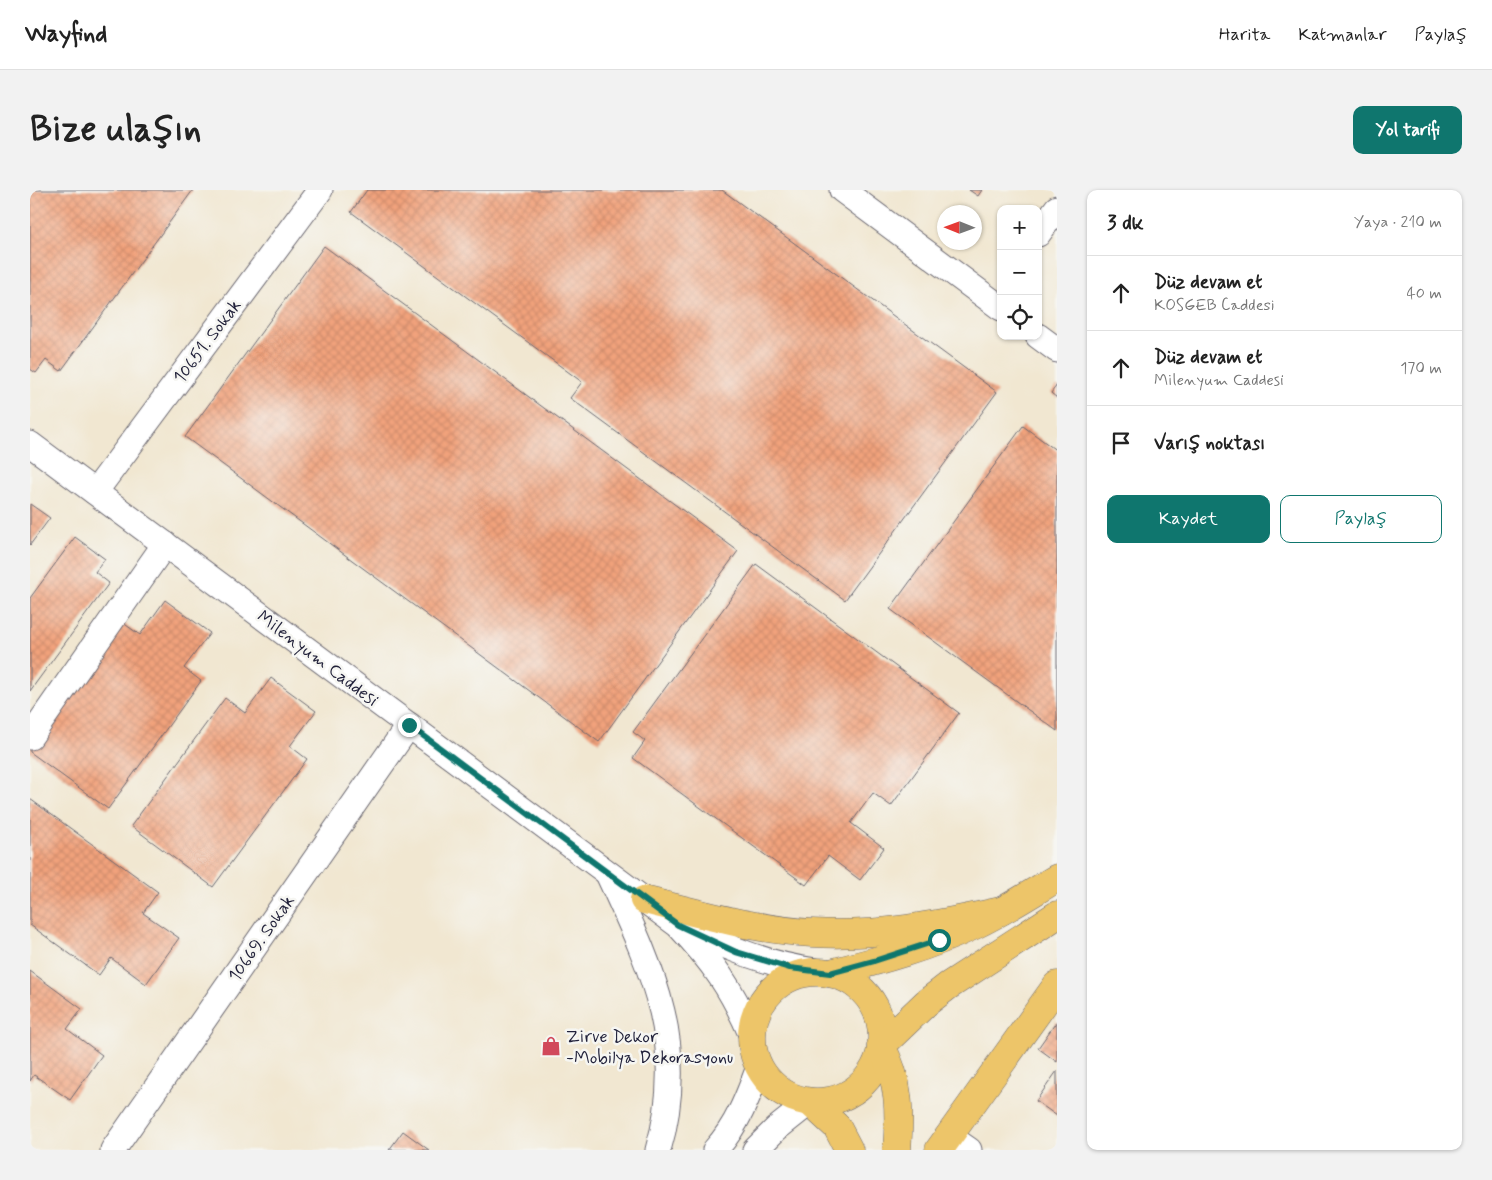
<!DOCTYPE html>
<html lang="tr">
<head>
<meta charset="utf-8">
<style>
  :root { --surface:#fff; --page:#f2f2f2; --text:#222; --muted:#767676; --line:#e0e0e0; --accent:#0f766e }
  body { margin:0; font-family:Mynerve,sans-serif; background:var(--page); color:var(--text) }
  .controls { position:absolute; right:15px; top:15px; display:grid; overflow:hidden; border-radius:10px; box-shadow:0 1px 4px #0004 }
  .controls button { width:45px; height:45px; display:grid; place-items:center; padding:0; border:0; border-bottom:1px solid var(--line); background:var(--surface); color:var(--text); font:25px sans-serif }
  .compass { position:absolute; left:907px; top:15px; width:45px; height:45px; border-radius:50%; background:var(--surface); box-shadow:0 1px 4px #0004; rotate:271deg }
  .stop { position:absolute; width:15px; height:15px; margin:-11px; border:4px solid #0f766e; border-radius:50%; background:#fff }
  .stop.end { background:#0f766e; border-color:#fff; box-shadow:0 1px 5px #0008 }
  .list { margin:0; padding:0; list-style:none }
  h2 { display:flex; justify-content:space-between; align-items:center; height:65px; margin:0; padding:0 20px; font-size:21px }
  h2 small { font-size:16px; font-weight:400; color:var(--muted) }
  .list li { display:grid; grid-template-columns:32px 1fr auto; gap:15px; align-items:center; box-sizing:border-box; height:75px; padding:0 20px; border-top:1px solid var(--line) }
  .list b { display:block; font-size:19px; white-space:nowrap }
  .list p { margin:0; font-size:16px; white-space:nowrap; color:var(--muted) }
  .list em { font-size:16px; font-style:normal; color:var(--muted) }
  .actions { display:flex; gap:10px; padding:15px 20px }
  .actions a { flex:1; padding:11px 0; border:1px solid var(--accent); border-radius:10px; text-align:center; font-size:18px; color:var(--accent) }
  .actions .main { background:var(--accent); color:#fff }
  .icon { flex:none; width:28px; height:28px; fill:none; stroke:currentColor; stroke-width:2; stroke-linecap:round; stroke-linejoin:round }
  .map { position:relative; flex:none; width:1027px; height:960px; overflow:hidden; border-radius:10px }
  header { display:flex; align-items:center; gap:30px; box-sizing:border-box; height:70px; padding:0 25px; background:var(--surface); border-bottom:1px solid var(--line) }
  header strong { font-size:24px }
  nav { display:flex; gap:28px; margin-inline-start:auto; font-size:18px }
  .intro { display:flex; align-items:center; justify-content:space-between; box-sizing:border-box; height:120px; padding:0 30px }
  h1 { margin:0; font-size:35px }
  .button { padding:12px 22px; border-radius:10px; background:var(--accent); color:#fff; font-size:18px; font-weight:700 }
  main { display:flex; gap:30px; padding:0 30px }
  aside { flex:1; background:var(--surface); border-radius:10px; box-shadow:0 1px 4px #0004 }
  .map>svg:first-child { display:block }
  .building { fill:url(#building-cross-hatch) }
  .lines { fill:none; stroke-linecap:round; stroke-linejoin:round }
  .minor-casing { stroke:#6a6770; stroke-width:27 }
  .major-casing { stroke:#6a6770; stroke-width:29 }
  .minor { stroke:#fff; stroke-width:25 }
  .major { stroke:#edc569; stroke-width:28 }
  .route { stroke:#0f766e; stroke-width:6 }
  .labels { text-anchor:middle; stroke-width:5; stroke-linejoin:round; paint-order:stroke }
  .street-label { font-size:18px; fill:#22223b; stroke:#f6f6f2 }
  .poi-label { font-size:18px; fill:#22223b; stroke:#f6f6f2; text-anchor:start }
</style>
</head>
<body>
<header>
<strong>Wayfind</strong>
<nav><a>Harita</a><a>Katmanlar</a><a>Paylaş</a></nav>
</header>
<div class="intro"><h1>Bize ulaşın</h1><a class="button">Yol tarifi</a></div>
<main>
<div class="map">
<svg width="1027" height="960" viewBox="0 0 1027 960">
  <defs>
    <pattern id="building-cross-hatch" width="8" height="8" patternUnits="userSpaceOnUse" patternTransform="scale(1.25)"><rect width="8" height="8" fill="#f1a27c"/><path d="M0 0l8 8M0 8l8-8" fill="none" stroke="#ce8b6c"/></pattern>
  </defs>
  <rect width="100%" height="100%" fill="#f6f6f2"/>
  <filter id="ink" filterUnits="userSpaceOnUse"><feTurbulence type="fractalNoise" baseFrequency=".02" numOctaves="2"/><feDisplacementMap in="SourceGraphic" scale="10" xChannelSelector="R" yChannelSelector="G"/><feConvolveMatrix kernelMatrix="1 2 1 2 8 2 1 2 1" color-interpolation-filters="sRGB"/></filter>
  <filter id="wash" filterUnits="userSpaceOnUse"><feTurbulence type="fractalNoise" baseFrequency=".0096" numOctaves="4" result="noise"/><feDisplacementMap in="SourceGraphic" scale="20" xChannelSelector="R" yChannelSelector="G"/><feGaussianBlur stdDeviation="1.12" result="paint"/><feColorMatrix in="noise" values="0 0 0 0 0 0 0 0 0 0 0 0 0 0 0 0 0 1.4 0 .05"/><feComposite in="paint" operator="in"/></filter>
  <g filter="url(#wash)">
    <rect width="100%" height="100%" fill="#f1e7d1"/>
    <g id="blocks">
      <g class="building">
        <polygon points="0,0 163,0 31,181 16,170 6,183 0,179"/>
        <polygon points="337,0 692,0 967,202 815,410 540,208 552,192 321,22"/>
        <polygon points="939,0 952,0 948,6"/>
        <polygon points="294,56 708,361 569,552 155,247"/>
        <polygon points="1027,195 1027,208 1021,203"/>
        <polygon points="993,236 1027,261 1027,541 860,419"/>
        <polygon points="0,314 20,328 0,355"/>
        <polygon points="45,347 75,369 65,382 79,393 0,501 0,408"/>
        <polygon points="726,374 929,523 861,616 843,603 821,633 854,658 830,690 798,666 776,695 603,568 615,551 603,542"/>
        <polygon points="135,410 180,443 154,478 171,491 78,619 0,562 0,553 89,430 110,445"/>
        <polygon points="241,488 286,521 260,556 277,569 183,697 101,636 195,508 215,523"/>
        <polygon points="0,609 128,702 113,723 149,748 116,794 81,768 69,785 0,735"/>
        <polygon points="0,781 52,819 37,839 72,865 40,910 4,885 0,891"/>
        <polygon points="1027,831 1027,872 1008,858"/>
        <polygon points="1027,881 1027,926 1006,911"/>
        <polygon points="373,941 399,960 359,960"/>
      </g>
    </g>
  </g>
  <g filter="url(#ink)">
    <use href="#blocks" fill-opacity="0" stroke="#6a6770" stroke-width="1"/>
    <g class="lines">
      <defs>
        <g id="minor">
          <polyline points="812,0 971,118"/>
          <polyline points="1008,44 1027,18"/>
          <polyline points="1008,146 1027,160"/>
          <path d="M 0,254 L 648,735 C 683,772 702,799 722,846"/>
          <polyline points="65,302 290,0"/>
          <polyline points="0,547 135,354"/>
          <path d="M 579,686 C 622,779 659,855 628,960"/>
          <path d="M 657,739 C 699,758 739,775 785,781"/>
          <polyline points="919,946 939,960"/>
          <polyline points="83,960 379,535"/>
          <path d="M 685,960 C 707,936 718,907 729,877"/>
          <polyline points="725,960 746,939 780,912"/>
        </g>
        <g id="major">
          <path d="M 614,710 C 669,723 725,740 782,743 C 846,747 908,735 971,721"/>
          <circle cx="787" cy="847" r="65"/>
          <path d="M 800,783 C 849,771 899,757 945,735 C 973,722 1000,704 1027,688"/>
          <polyline points="780,912 807,937 819,960"/>
          <path d="M 867,960 C 870,921 870,891 851,856 L 896,813 L 918,796 L 1027,725"/>
          <polyline points="909,960 1027,795"/>
        </g>
      </defs>
      <use href="#minor" class="minor-casing"/>
      <use href="#major" class="major-casing"/>
      <use href="#minor" class="minor"/>
      <use href="#major" class="major"/>
    </g>
  </g>
  <g class="lines" filter="url(#ink)">
    <polyline class="route" points="379,535 648,735 706,762 760,778 800,783 844,771 909,750"/>
  </g>
  <defs>
    <symbol id="shop-bare" viewBox="-9 -9 18 18"><path d="M-5-2.5h2.3a2.7 3.5 0 0 1 5.4 0H5L5.5 6h-11ZM-1.5-2.5h3a1.5 2.3 0 0 0-3 0Z" fill="#d1495b" stroke="#f6f6f2" stroke-width="2.5" paint-order="stroke"/></symbol>
  </defs>
  <g fill-rule="evenodd">
    <use href="#shop-bare" x="507" y="842" width="28" height="28"/>
  </g>
  <g class="labels">
    <g class="street-label">
      <text transform="translate(177 151) rotate(-53)" y="6">10651. Sokak</text>
      <text transform="translate(288 468) rotate(37)" y="6">Milenyum Caddesi</text>
      <text transform="translate(231 748) rotate(-55)" y="6">10669. Sokak</text>
    </g>
    <g class="poi-label">
      <text x="536" y="852">Zirve Dekor<tspan x="536" dy="21">-Mobilya Dekorasyonu</tspan></text>
    </g>
  </g>
</svg>
<div class="controls">
<button>+</button>
<button>−</button>
<button><svg class="icon" aria-label="locate" viewBox="0 0 24 24"><circle cx="12" cy="12" r="6"/><path d="M12 2v4M12 18v4M2 12h4M18 12h4"/></svg></button>
</div>
<svg class="compass" viewBox="-18 -18 36 36"><path d="M0-13l5 13h-10z" fill="#e53935"/><path d="M0 13l5-13h-10z" fill="#767676"/></svg>
<div class="stop" style="left:909px;top:750px"></div>
<div class="stop end" style="left:379px;top:535px"></div>
</div>
<aside>
<h2>3 dk<small>Yaya · 210 m</small></h2>
<ul class="list">
<li><svg class="icon" aria-label="ahead" viewBox="0 0 24 24"><path d="M12 20V5M6 11l6-6 6 6"/></svg><div><b>Düz devam et</b><p>KOSGEB Caddesi</p></div><em>40 m</em></li>
<li><svg class="icon" aria-label="ahead" viewBox="0 0 24 24"><path d="M12 20V5M6 11l6-6 6 6"/></svg><div><b>Düz devam et</b><p>Milenyum Caddesi</p></div><em>170 m</em></li>
<li><svg class="icon" aria-label="arrive" viewBox="0 0 24 24"><path d="M6 21V4h12l-3 4 3 4H6"/></svg><div><b>Varış noktası</b></div></li>
</ul>
<div class="actions"><a class="main">Kaydet</a><a>Paylaş</a></div>
</aside>
</main>
</body>
</html>
